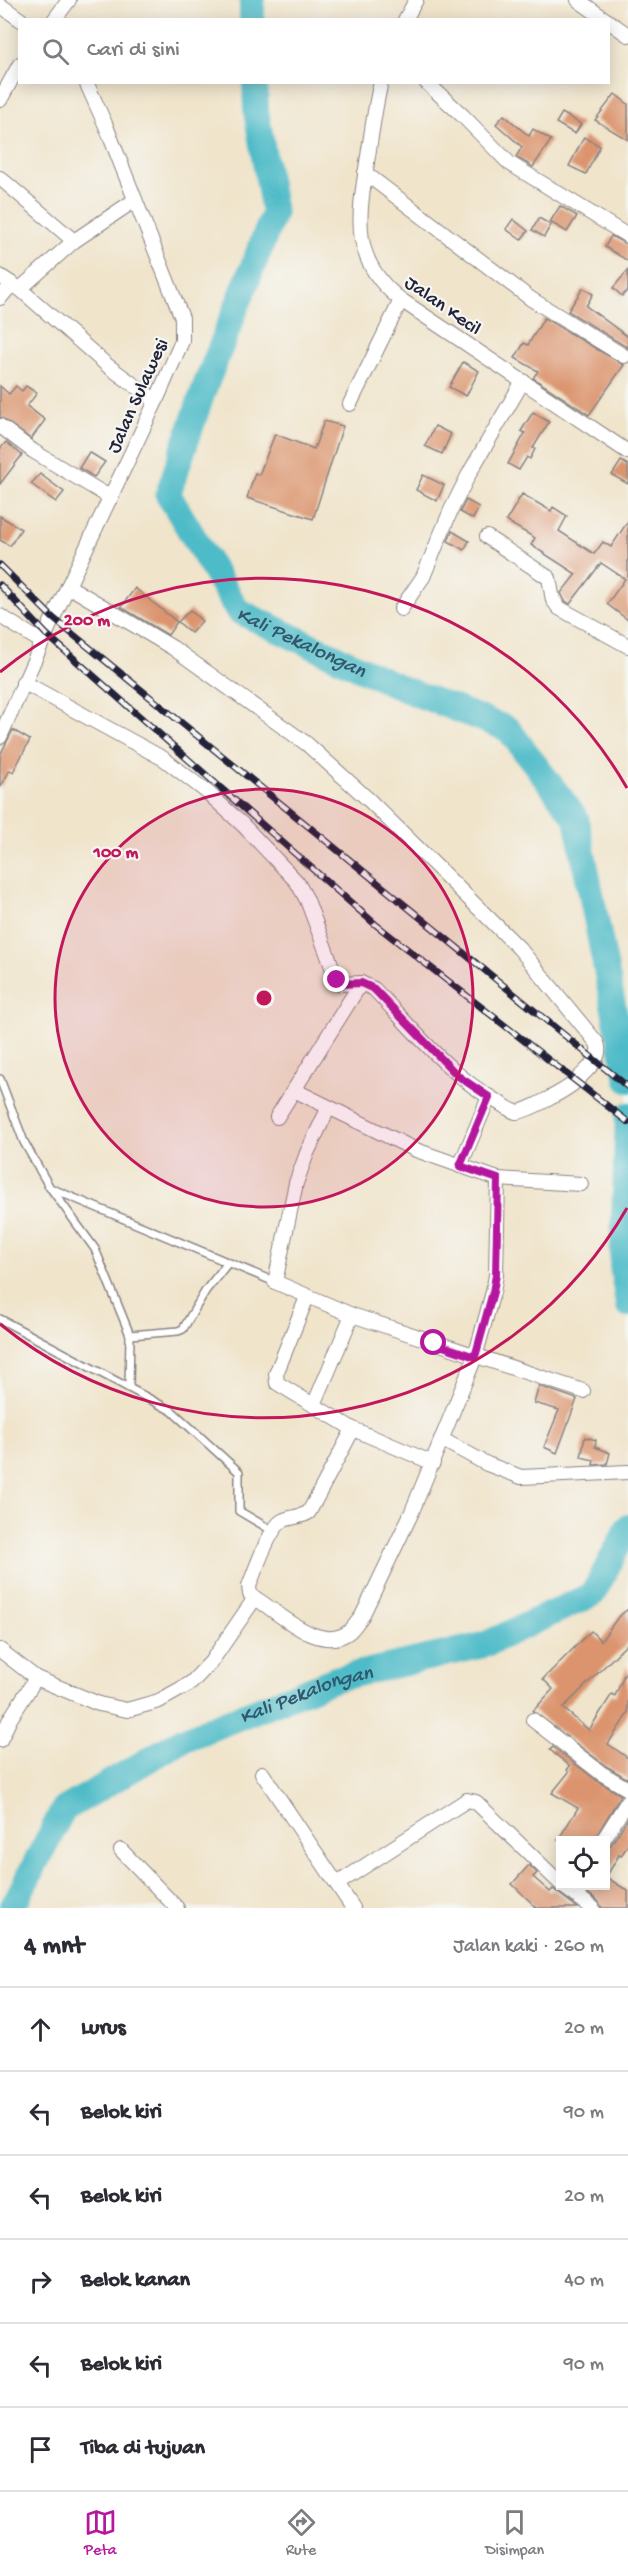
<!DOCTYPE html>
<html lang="id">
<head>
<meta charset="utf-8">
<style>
  :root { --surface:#fff; --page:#f2f2f3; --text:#2b2b33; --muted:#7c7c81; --line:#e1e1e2; --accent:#b5179e }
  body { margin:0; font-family:"Gochi Hand",sans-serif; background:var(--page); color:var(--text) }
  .controls { position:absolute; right:18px; bottom:18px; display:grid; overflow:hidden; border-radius:0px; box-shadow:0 3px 15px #0003 }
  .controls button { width:54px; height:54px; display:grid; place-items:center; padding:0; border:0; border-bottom:2px solid var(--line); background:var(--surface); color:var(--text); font:30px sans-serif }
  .stop { position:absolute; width:18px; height:18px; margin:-14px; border:4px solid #b5179e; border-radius:50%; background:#fff }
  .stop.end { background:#b5179e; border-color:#fff; box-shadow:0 2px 6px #0008 }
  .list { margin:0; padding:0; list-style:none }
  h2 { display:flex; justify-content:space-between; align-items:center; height:78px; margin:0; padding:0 24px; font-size:26px }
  h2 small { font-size:20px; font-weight:400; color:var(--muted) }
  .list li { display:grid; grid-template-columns:39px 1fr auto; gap:18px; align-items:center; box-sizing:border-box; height:84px; padding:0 24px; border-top:2px solid var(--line) }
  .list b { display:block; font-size:22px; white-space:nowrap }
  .list em { font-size:20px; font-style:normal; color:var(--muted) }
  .icon { flex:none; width:33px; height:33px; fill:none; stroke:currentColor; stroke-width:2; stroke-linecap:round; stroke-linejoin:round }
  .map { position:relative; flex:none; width:628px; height:1908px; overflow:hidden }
  .search { position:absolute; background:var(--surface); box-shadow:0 3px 15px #0003; left:18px; right:18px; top:18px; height:66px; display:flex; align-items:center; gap:15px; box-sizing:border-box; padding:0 21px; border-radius:0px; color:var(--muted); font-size:22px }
  .sheet { height:582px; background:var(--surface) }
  nav { display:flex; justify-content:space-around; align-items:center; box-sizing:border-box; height:84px; border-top:2px solid var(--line); background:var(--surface); font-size:16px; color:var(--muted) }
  nav a { display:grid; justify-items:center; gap:3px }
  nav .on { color:var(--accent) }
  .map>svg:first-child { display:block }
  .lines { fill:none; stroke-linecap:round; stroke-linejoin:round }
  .river { stroke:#4ebbc8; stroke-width:26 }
  .building { fill:#db946e }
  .lane-casing { stroke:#898383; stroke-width:10 }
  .street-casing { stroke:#898383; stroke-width:16 }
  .lane { stroke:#fff; stroke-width:7 }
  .street { stroke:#fff; stroke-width:14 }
  .rail-casing { stroke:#22223b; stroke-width:7 }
  .rail { stroke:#f6f6f2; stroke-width:4.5; stroke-dasharray:14; stroke-linecap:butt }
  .route { stroke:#b5179e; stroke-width:8 }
  .ring { fill:none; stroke:#c2185b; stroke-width:3 }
  .labels { text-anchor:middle; stroke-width:4.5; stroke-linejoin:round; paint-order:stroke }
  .street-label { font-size:20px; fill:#22223b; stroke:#f6f6f2 }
  .water-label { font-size:21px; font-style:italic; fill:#31586c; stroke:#f6f6f2 }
  .centre { fill:#c2185b; stroke:#f6f6f2; stroke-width:3 }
  .ring-label { font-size:18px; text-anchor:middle; font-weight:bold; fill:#c2185b; stroke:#f6f6f2; stroke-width:4.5; stroke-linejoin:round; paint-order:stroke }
</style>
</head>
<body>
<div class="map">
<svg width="628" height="1908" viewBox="0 0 628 1908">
  <rect width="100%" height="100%" fill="#f6f6f2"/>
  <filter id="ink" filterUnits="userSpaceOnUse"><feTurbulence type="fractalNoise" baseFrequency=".0167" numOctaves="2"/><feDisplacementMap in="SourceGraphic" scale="12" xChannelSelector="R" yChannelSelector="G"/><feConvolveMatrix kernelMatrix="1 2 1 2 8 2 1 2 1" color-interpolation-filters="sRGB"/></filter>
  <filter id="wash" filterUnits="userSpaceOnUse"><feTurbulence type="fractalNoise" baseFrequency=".008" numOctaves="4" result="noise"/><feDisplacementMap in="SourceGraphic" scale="24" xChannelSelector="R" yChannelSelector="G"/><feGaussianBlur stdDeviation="1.35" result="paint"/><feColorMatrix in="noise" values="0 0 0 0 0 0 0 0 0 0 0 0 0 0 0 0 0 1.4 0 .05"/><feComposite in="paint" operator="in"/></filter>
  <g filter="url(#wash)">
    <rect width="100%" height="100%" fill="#f0e4cb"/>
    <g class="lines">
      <g class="river">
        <polyline points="252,0 252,20"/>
        <path id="s1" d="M 255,82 L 256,111 L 274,213 L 204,389 L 168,494 L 238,611 L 404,689 L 508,729 L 576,818 L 628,1080"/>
        <polyline points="628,1115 622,1266 628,1304"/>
        <path id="s2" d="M 12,1908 L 63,1810 L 182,1740 L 335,1679 L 484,1645 L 593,1594 L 628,1527"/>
      </g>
    </g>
    <g id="blocks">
      <g class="building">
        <polygon points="615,94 628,104 628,140 595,120"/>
        <polygon points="562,113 581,124 575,134 556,123"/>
        <polygon points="504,115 529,136 533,129 551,140 533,167 516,157 522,147 496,124"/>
        <polygon points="584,137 600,146 586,174 569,166"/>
        <polygon points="560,206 577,216 567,232 550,222"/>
        <polygon points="539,218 551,225 544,237 532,230"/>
        <polygon points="513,219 528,231 521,240 506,229"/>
        <polygon points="611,236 628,245 628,261 605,247"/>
        <polygon points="628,270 628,290 622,296 613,288"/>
        <polygon points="583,288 593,294 586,306 628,337 628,348 568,311"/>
        <polygon points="544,318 624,365 589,415 533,378 538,371 515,358 524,343 528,345"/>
        <polygon points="463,362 479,371 466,396 449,387"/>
        <polygon points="0,386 9,394 16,386 22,391 26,386 37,393 27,406 45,420 31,439 0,417"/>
        <polygon points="533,412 549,422 533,448 535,449 530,459 527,457 519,470 508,464 525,433 521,431"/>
        <polygon points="324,421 343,426 313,519 247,498 255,473 259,475 275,434 314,449"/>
        <polygon points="435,426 451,434 442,454 425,446"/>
        <polygon points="6,442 22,455 0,484 0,449"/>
        <polygon points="89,452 105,462 94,477 79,468"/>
        <polygon points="621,461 628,465 628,484 612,475"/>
        <polygon points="40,474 64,492 56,502 31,484"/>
        <polygon points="423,475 444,485 437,501 416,490"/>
        <polygon points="522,494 551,511 553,507 567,516 559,531 594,554 603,542 611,547 628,521 628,620 607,604 625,579 601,563 570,604 565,601 561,593 576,574 531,545 535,538 506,521"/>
        <polygon points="466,500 479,507 473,519 460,512"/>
        <polygon points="0,516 21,529 10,546 0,540"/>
        <polygon points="452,531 469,541 464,550 448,541"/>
        <polygon points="135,588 177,622 168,635 121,607"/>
        <polygon points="190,610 202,621 191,633 178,622"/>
        <polygon points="13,730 30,740 13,772 10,770 0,788 0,755"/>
        <polygon points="539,1386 577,1399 557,1453 544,1447 559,1410 534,1403"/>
        <polygon points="585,1437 596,1440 595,1447 610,1453 607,1464 593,1465 594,1460 581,1457"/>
        <polygon points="628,1609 628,1643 563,1708 589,1730 612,1694 615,1696 628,1666 628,1713 608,1744 628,1758 628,1779 606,1766 533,1711 553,1689 543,1679 591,1631 601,1641 618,1617"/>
        <polygon points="553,1747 596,1780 621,1795 594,1840 558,1840 578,1808 552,1793 569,1772 567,1770 570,1766 550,1750"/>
        <polygon points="628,1818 628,1845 621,1856 619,1855 606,1877 628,1891 628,1908 602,1908 598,1901 580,1887 606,1886 606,1848 611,1845"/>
        <polygon points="529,1865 537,1873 533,1877 550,1892 553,1889 578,1908 537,1908 512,1884"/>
      </g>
    </g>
  </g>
  <g filter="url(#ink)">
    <use href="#blocks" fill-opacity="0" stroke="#898383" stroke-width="1.5"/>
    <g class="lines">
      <defs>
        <g id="lane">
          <polyline points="0,1079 24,1142 50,1188 275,1282"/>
          <polyline points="52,1190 95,1249 130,1335 129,1388"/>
          <polyline points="0,1319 172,1411 239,1472 239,1511 273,1531"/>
          <polyline points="130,1335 178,1331 183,1329 206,1290 227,1264"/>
        </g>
        <g id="street">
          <polyline points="578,0 606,20"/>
          <polyline points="0,5 21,20"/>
          <polyline points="54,20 69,0"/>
          <polyline points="405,20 416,0"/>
          <polyline points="608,21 628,35"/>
          <path d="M 381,82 C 375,106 372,131 368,156 C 359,214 348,259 401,300 L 628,452"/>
          <polyline points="426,82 463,116 509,163 628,236"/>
          <polyline points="0,100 20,64"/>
          <polyline points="365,173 531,299 624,356"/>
          <polyline points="0,178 74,241"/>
          <polyline points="0,276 20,289 108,366 156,401"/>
          <polyline points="20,289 74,241 135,200"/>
          <polyline points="0,298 12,284"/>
          <polyline points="350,404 401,300"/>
          <polyline points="0,426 33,451 111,498"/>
          <polyline points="487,537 549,578 553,600 559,608 628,646"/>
          <polyline points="401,609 423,577 451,510 470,472 523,381"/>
          <polyline points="0,616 42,642"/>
          <path d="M 23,682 L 164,759 L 207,792 L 243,825 L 297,882 L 307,900 L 337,980 L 341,984 L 361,983 L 374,989 C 412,1028 447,1073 496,1101 C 502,1104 509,1110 516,1112 C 525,1113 570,1088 576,1081 C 586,1070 603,1059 597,1043 L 519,948 L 370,801 L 307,744 L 173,648 L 68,586"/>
          <polyline points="0,737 53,618 156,401 182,341 182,318 106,126 86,82"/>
          <polyline points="328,1109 307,1153 296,1183 275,1282 352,1315 583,1391"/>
          <polyline points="277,1117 361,983"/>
          <polyline points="460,1166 489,1097"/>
          <polyline points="498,1179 581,1184"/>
          <polyline points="307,1297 276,1374 277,1383 353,1429"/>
          <polyline points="314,1405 352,1315"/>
          <polyline points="441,1439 487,1464 521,1477 628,1472"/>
          <path d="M 255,1598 L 250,1594 L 249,1586 C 255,1571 269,1529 282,1521 C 290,1516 301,1518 309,1512 L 353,1429 L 433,1463"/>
          <path d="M 0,1650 L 36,1678 L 99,1704 L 127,1710 L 159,1701 L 191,1683 L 211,1662 L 255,1598 C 280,1613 321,1655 350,1631 C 354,1627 358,1621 362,1616 L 411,1514 L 475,1357 L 493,1292 L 496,1275 L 498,1179 L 416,1150 L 294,1090"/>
          <polyline points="533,1720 601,1773 628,1789"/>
          <polyline points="0,1740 10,1719 36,1678"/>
          <polyline points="262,1773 353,1908"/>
          <polyline points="603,1840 628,1801"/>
          <polyline points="121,1850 177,1908"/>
          <polyline points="337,1884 467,1800 476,1802 560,1883"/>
          <polyline points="563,1886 593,1908"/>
        </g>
      </defs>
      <use href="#lane" class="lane-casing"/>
      <use href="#street" class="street-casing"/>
      <use href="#lane" class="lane"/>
      <use href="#street" class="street"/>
      <defs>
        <g id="rail">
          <polyline points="0,565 53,618 628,1087"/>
          <polyline points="0,585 46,634 375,924 628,1122"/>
        </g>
      </defs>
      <use href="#rail" class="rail-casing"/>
      <use href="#rail" class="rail"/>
    </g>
  </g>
  <g class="lines" filter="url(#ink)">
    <polyline class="route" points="337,980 341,984 361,983 374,989 458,1076 489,1097 460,1166 498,1179 496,1275 493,1292 475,1357 434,1343"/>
  </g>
  <circle cx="264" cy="998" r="209" fill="#c2185b" fill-opacity=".12"/>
  <g class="ring">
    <circle cx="264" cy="998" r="209"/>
    <path d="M627 1208A419 419 0 0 1 0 1324M0 672A419 419 0 0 1 627 788"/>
  </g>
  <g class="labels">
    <g class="street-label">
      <text transform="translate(444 304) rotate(35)" y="7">Jalan Kecil</text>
      <text transform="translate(136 395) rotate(-66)" y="7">Jalan Sulawesi</text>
    </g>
    <g class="water-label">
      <text dy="7" stroke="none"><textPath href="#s1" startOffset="640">Kali Pekalongan</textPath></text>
      <text dy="7" stroke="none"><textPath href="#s2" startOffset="381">Kali Pekalongan</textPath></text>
    </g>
  </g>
  <circle cx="264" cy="998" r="9" class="centre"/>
  <g class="ring-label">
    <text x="87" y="625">200 m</text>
    <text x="116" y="857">100 m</text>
  </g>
</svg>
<div class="controls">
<button><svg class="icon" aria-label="locate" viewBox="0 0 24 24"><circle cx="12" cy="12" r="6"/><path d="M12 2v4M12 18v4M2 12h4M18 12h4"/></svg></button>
</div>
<div class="stop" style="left:434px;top:1343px"></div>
<div class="stop end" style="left:337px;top:980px"></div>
<div class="search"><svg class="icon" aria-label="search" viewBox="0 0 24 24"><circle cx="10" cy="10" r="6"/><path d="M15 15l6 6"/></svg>Cari di sini</div>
</div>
<section class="sheet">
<h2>4 mnt<small>Jalan kaki · 260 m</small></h2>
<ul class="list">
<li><svg class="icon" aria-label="ahead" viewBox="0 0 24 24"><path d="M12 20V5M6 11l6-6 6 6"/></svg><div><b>Lurus</b></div><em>20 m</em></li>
<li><svg class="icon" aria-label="left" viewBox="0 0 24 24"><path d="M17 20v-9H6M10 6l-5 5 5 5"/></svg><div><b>Belok kiri</b></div><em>90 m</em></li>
<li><svg class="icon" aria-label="left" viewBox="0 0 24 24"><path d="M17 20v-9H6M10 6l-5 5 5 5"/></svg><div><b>Belok kiri</b></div><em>20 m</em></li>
<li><svg class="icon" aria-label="right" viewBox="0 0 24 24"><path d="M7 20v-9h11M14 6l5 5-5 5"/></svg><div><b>Belok kanan</b></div><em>40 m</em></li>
<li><svg class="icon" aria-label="left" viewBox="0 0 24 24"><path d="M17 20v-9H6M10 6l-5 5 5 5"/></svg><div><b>Belok kiri</b></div><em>90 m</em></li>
<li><svg class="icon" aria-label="arrive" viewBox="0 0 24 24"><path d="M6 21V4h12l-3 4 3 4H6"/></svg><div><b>Tiba di tujuan</b></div></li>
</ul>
</section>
<nav>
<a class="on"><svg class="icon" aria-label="map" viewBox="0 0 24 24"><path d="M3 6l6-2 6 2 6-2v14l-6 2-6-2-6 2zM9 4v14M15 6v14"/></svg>Peta</a>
<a><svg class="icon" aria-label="directions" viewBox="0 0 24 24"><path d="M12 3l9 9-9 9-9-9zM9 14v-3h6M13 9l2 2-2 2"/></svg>Rute</a>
<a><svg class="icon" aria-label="saved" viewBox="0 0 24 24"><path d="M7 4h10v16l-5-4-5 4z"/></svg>Disimpan</a>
</nav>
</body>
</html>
